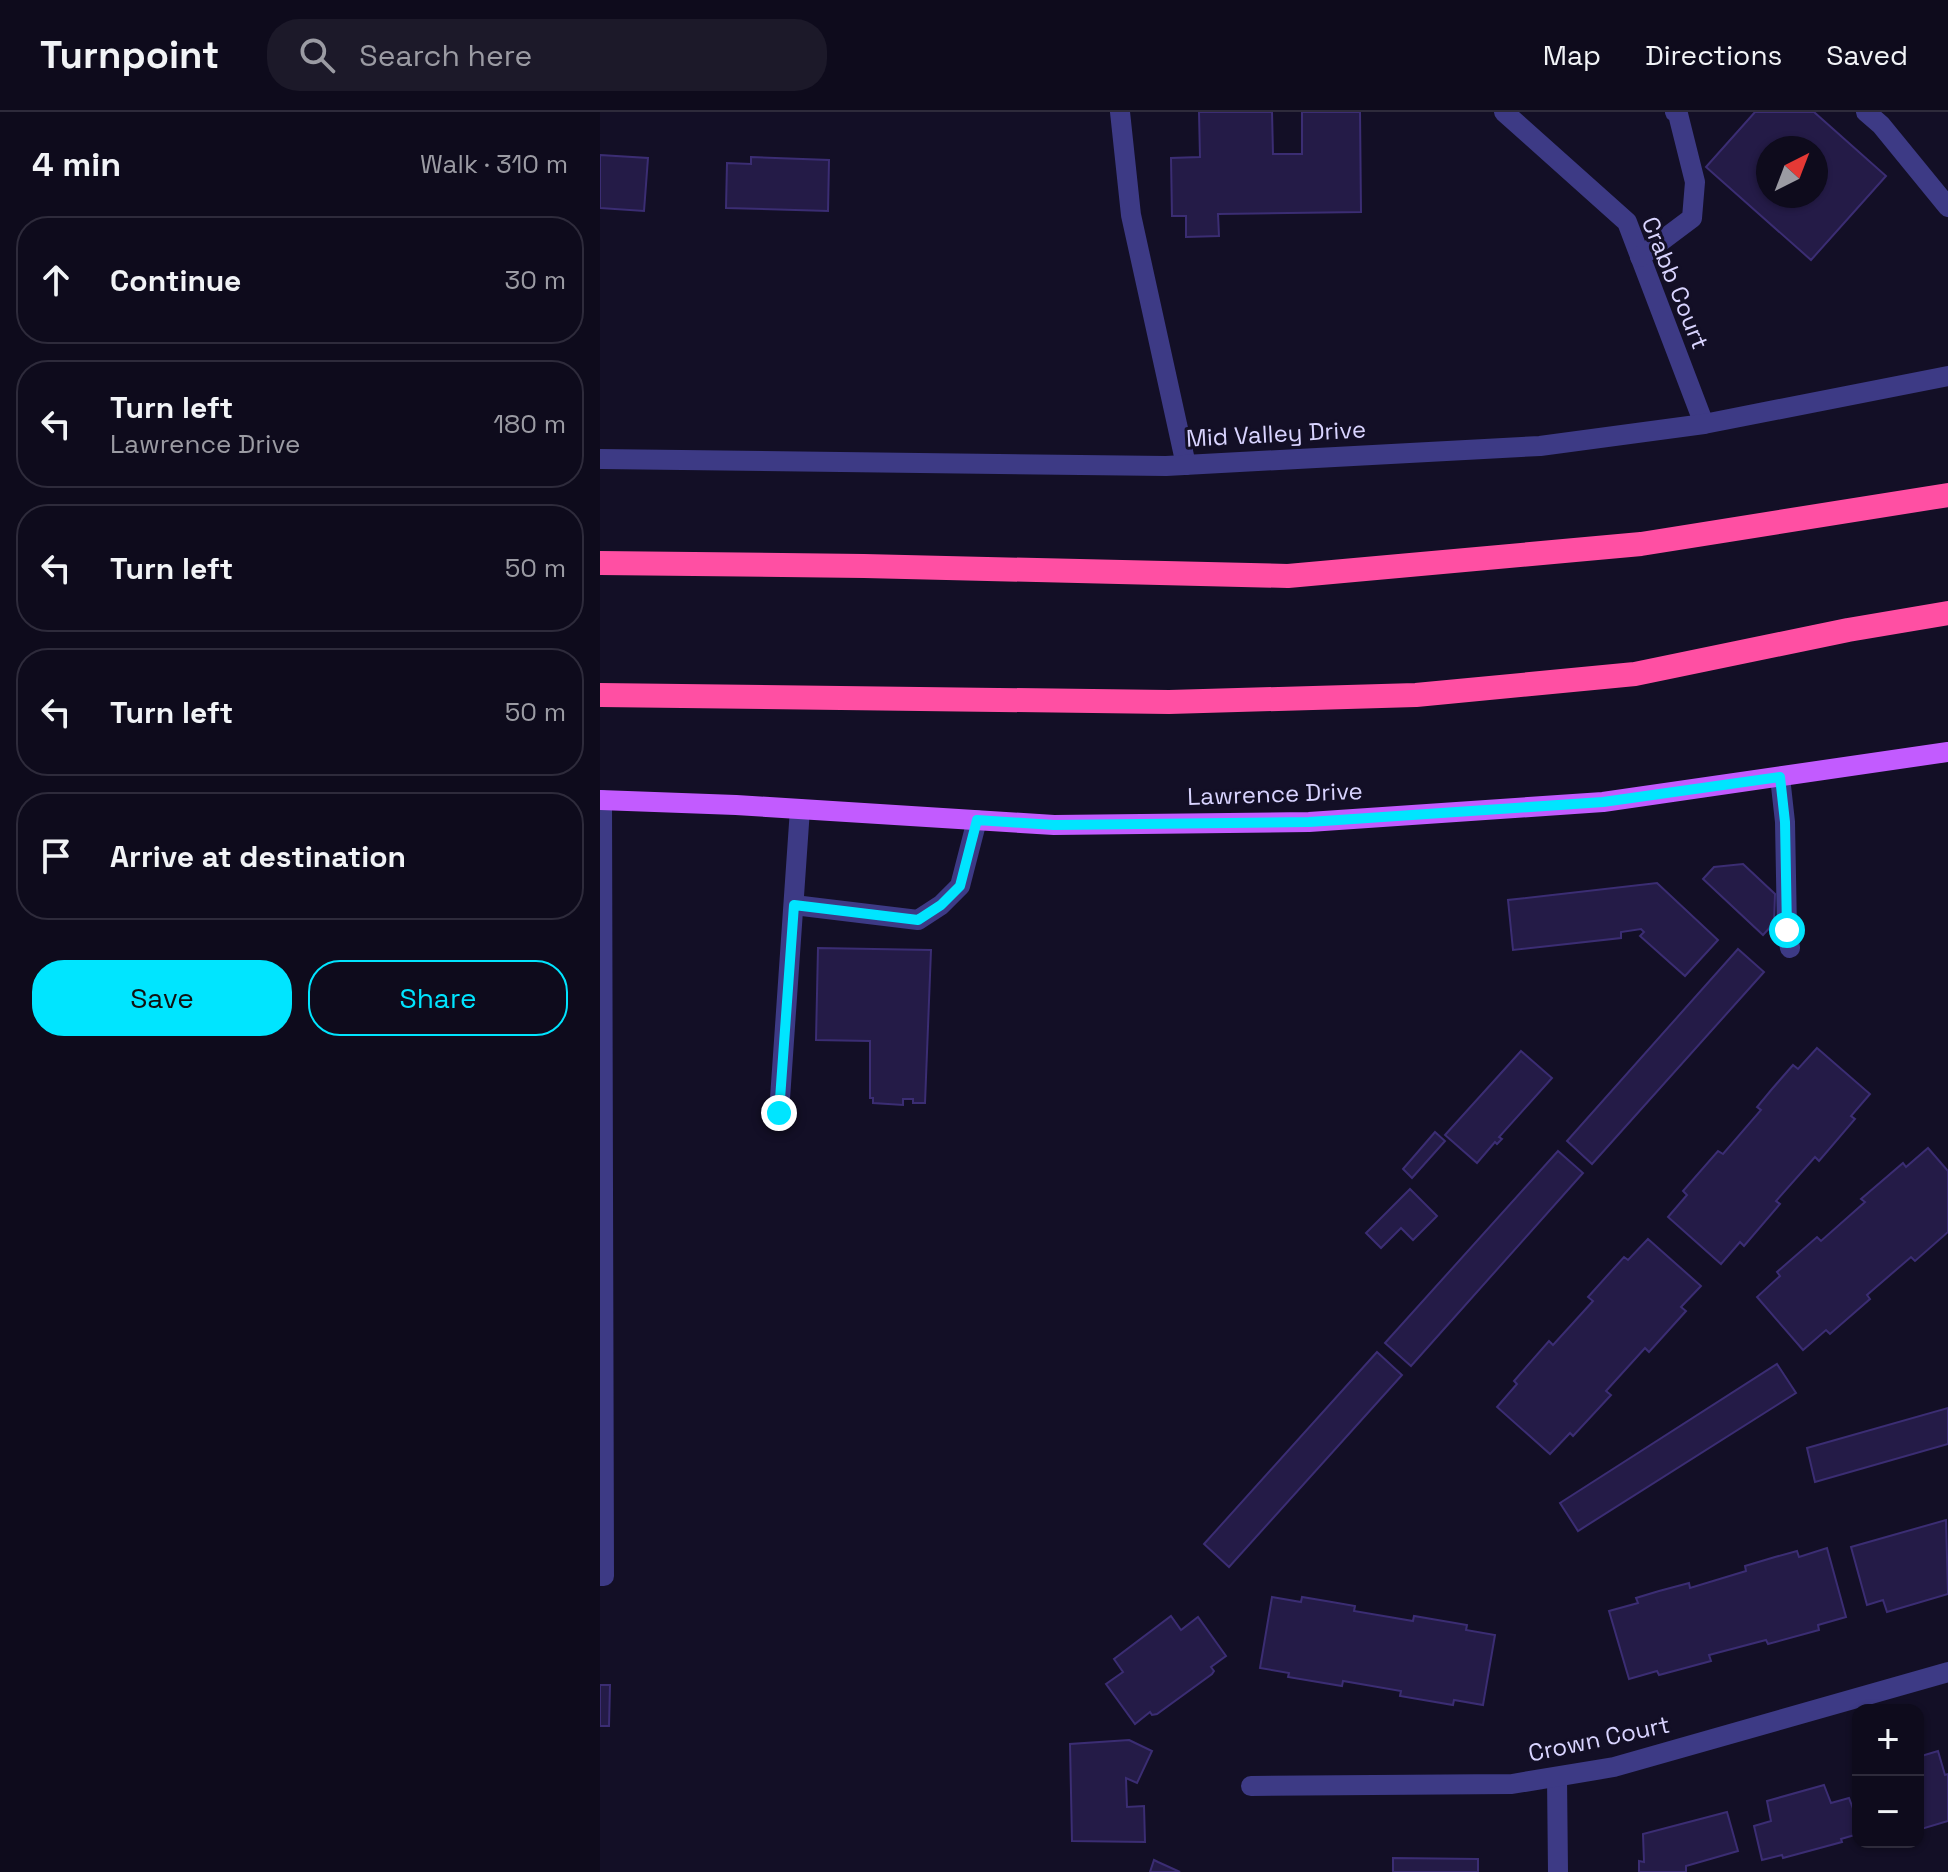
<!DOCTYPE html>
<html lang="en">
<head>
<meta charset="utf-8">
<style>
  :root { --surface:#0e0b1c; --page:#1c1929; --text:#f1f3f6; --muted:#9b9ba3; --line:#2e2b3b; --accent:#00e5ff }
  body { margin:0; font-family:"Space Grotesk",sans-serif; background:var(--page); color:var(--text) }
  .controls { position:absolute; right:24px; bottom:24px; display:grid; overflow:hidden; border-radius:16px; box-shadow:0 2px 6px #0004 }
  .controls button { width:72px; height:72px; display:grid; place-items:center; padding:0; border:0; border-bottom:2px solid var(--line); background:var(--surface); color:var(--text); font:40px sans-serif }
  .compass { position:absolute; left:1156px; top:24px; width:72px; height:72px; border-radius:50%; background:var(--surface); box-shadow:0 2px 6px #0004; rotate:42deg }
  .stop { position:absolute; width:24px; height:24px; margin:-18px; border:6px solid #00e5ff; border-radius:50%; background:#fff }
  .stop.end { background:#00e5ff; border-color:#fff; box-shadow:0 2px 8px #0008 }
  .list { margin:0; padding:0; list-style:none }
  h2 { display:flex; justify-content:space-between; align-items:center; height:104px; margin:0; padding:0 32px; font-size:34px }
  h2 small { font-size:26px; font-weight:400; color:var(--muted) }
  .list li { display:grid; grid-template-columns:52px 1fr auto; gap:24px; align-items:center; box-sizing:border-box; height:128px; margin:0 16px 16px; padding:0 16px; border:2px solid var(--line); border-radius:32px }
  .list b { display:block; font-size:30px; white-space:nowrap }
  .list p { margin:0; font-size:26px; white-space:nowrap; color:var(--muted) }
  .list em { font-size:26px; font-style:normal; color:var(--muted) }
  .actions { display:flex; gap:16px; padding:24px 32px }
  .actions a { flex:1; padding:18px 0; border:2px solid var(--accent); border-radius:32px; text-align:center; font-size:28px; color:var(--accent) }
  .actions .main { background:var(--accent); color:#111 }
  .icon { flex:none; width:44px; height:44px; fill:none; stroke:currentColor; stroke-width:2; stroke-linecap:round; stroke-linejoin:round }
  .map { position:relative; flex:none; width:1348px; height:1760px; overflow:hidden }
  header { display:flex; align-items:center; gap:48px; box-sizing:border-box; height:112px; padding:0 40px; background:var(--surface); border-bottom:2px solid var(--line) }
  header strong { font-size:38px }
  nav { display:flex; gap:44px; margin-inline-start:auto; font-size:28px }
  .search { width:560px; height:72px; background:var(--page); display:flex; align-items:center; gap:20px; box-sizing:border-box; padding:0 28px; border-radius:32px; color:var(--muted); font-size:30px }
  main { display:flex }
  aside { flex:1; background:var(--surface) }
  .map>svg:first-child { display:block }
  .building { fill:#241b47; stroke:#3b2d73; stroke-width:2; fill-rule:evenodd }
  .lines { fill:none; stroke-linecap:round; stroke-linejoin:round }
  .minor { stroke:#3d3a85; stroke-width:20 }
  .major { stroke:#c25bff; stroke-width:20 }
  .highway { stroke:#ff4fa3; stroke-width:24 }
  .route { stroke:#00e5ff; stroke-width:10 }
  .labels { text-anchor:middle; stroke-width:6; stroke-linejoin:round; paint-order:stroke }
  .street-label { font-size:24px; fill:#d9d4ff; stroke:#130f26 }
</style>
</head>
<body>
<header>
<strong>Turnpoint</strong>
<div class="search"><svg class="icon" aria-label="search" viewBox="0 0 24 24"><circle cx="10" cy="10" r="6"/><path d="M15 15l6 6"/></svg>Search here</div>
<nav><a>Map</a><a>Directions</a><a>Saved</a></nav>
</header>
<main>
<aside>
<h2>4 min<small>Walk · 310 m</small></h2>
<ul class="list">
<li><svg class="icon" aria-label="ahead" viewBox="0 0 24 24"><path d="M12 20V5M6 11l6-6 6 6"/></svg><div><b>Continue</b></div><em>30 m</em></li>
<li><svg class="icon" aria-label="left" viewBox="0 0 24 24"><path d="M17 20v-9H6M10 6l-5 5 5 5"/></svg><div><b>Turn left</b><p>Lawrence Drive</p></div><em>180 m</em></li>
<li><svg class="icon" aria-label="left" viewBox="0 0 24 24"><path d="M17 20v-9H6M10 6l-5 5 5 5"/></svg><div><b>Turn left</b></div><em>50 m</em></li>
<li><svg class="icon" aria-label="left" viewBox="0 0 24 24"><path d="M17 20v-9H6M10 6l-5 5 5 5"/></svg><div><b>Turn left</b></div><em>50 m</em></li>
<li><svg class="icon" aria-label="arrive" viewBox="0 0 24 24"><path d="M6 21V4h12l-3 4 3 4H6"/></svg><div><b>Arrive at destination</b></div></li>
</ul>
<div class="actions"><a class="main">Save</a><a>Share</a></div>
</aside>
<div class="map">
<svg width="1348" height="1760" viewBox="0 0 1348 1760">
  <rect width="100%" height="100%" fill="#130f26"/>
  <g class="building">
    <polygon points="599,0 672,0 673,42 702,42 702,0 760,0 761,100 618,102 619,124 586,125 586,104 572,104 571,46 600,45"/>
    <path d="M 1155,0 L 1214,0 L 1286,64 L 1211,148 L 1106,55 ZM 1168,36 L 1216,36 L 1216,84 L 1168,84 Z"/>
    <polygon points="0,43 48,46 44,99 0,96"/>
    <polygon points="151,45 229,48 228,99 126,96 127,51 151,52"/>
    <polygon points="1143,752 1175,782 1174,811 1163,823 1103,767 1114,755"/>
    <polygon points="1057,771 1118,828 1085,864 1040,824 1044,820 1041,817 1021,820 1021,826 913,838 908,788"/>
    <polygon points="218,836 331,838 325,991 313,991 313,987 303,987 303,993 273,991 273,986 270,986 270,929 216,928"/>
    <polygon points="1138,837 1164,860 992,1052 967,1029"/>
    <polygon points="1217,936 1270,982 1251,1004 1255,1007 1219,1049 1215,1045 1176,1089 1180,1092 1144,1134 1140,1130 1121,1152 1068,1105 1087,1083 1083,1079 1118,1039 1123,1042 1161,998 1157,995 1172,977 1193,953 1198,957"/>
    <polygon points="921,939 952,966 899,1025 902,1027 897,1032 895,1030 877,1051 845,1023"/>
    <polygon points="835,1020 845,1029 812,1066 803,1057"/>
    <polygon points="1328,1036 1348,1059 1348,1120 1315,1149 1311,1145 1267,1183 1270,1187 1230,1222 1226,1218 1203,1238 1157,1185 1180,1164 1177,1160 1217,1125 1221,1129 1265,1090 1261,1087 1303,1051 1306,1055"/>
    <polygon points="958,1039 983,1061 811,1254 785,1231"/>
    <polygon points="810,1077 837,1104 813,1128 801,1116 781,1136 766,1121"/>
    <polygon points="1048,1127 1101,1174 1081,1195 1086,1199 1049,1240 1045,1236 1006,1279 1011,1283 973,1324 970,1321 950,1342 897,1295 917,1272 914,1269 949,1229 953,1233 993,1189 988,1185 1024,1145 1028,1148"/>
    <polygon points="777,1240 802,1263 629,1455 604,1432"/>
    <polygon points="1177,1252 1196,1281 978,1419 960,1391"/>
    <polygon points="1348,1296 1348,1332 1215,1370 1207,1336"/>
    <polygon points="1346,1408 1348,1482 1287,1500 1283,1488 1267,1493 1251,1435"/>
    <polygon points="1227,1436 1246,1505 1218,1513 1219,1518 1168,1532 1166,1528 1109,1543 1111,1549 1059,1563 1057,1559 1029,1567 1009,1499 1038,1491 1036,1486 1059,1479 1089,1471 1090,1476 1146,1459 1145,1454 1175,1445 1197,1439 1199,1445"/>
    <polygon points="672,1485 701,1490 702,1485 726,1489 755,1494 754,1499 813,1509 814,1504 867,1513 866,1518 895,1523 883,1593 854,1588 853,1593 800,1584 801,1579 743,1569 742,1574 688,1565 689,1561 660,1556"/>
    <polygon points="571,1504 581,1518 598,1505 626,1544 611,1555 614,1559 612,1562 557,1602 552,1603 550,1600 535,1612 506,1572 523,1560 514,1547"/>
    <polygon points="0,1573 10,1573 9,1614 0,1614"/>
    <polygon points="529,1628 552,1639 537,1671 526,1666 527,1695 544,1694 545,1730 472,1729 470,1632"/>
    <polygon points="1338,1639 1345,1663 1348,1662 1348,1709 1318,1718 1318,1645"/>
    <polygon points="1224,1673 1231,1691 1249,1686 1258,1710 1256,1711 1258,1722 1241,1727 1242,1730 1183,1746 1182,1743 1162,1748 1154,1714 1171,1709 1167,1689"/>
    <polygon points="1127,1700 1138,1739 1086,1754 1086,1760 1039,1760 1039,1749 1044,1750 1043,1722"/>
    <polygon points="793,1746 878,1747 878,1760 793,1760"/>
    <polygon points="554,1748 558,1750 580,1760 550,1760"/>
  </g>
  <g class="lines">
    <g class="minor">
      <polyline points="520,0 531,103 586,353"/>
      <polyline points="904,0 1027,110 1104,312"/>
      <polyline points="1266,0 1281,13 1348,95"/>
      <polyline points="1040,145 1092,106 1095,70 1078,2 1075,0"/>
      <polyline points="0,347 566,354 940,334 1104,312 1348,264"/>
      <polyline points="1180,665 1185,710 1187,818 1190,836"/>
      <polyline points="194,793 318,808 341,793 360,774 377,708"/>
      <polyline points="179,1001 200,697"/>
      <polyline points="0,1464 4,1464 2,688"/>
      <polyline points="957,1665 958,1760"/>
      <polyline points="651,1674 912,1672 1014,1655 1348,1560"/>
    </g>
    <polyline class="major" points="0,688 136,693 454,713 709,710 1003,690 1348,640"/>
    <g class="highway">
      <polyline points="0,451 264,454 688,464 1041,432 1348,383"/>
      <polyline points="0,583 569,590 816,583 1035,562 1248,518 1348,501"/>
    </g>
  </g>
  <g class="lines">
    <polyline class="route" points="179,1001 194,793 318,808 341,793 360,774 377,708 454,713 709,710 1003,690 1180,665 1185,710 1187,818"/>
  </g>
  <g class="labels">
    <g class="street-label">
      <text transform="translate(1075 171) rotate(68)" y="8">Crabb Court</text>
      <text transform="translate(676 322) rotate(-3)" y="8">Mid Valley Drive</text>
      <text transform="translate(675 682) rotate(-2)" y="8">Lawrence Drive</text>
      <text transform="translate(999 1627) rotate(-12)" y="8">Crown Court</text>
    </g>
  </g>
</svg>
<div class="controls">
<button>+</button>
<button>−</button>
</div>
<svg class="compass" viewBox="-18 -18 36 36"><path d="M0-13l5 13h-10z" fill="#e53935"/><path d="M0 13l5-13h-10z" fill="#9b9ba3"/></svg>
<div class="stop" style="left:1187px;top:818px"></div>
<div class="stop end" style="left:179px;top:1001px"></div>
</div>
</main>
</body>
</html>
